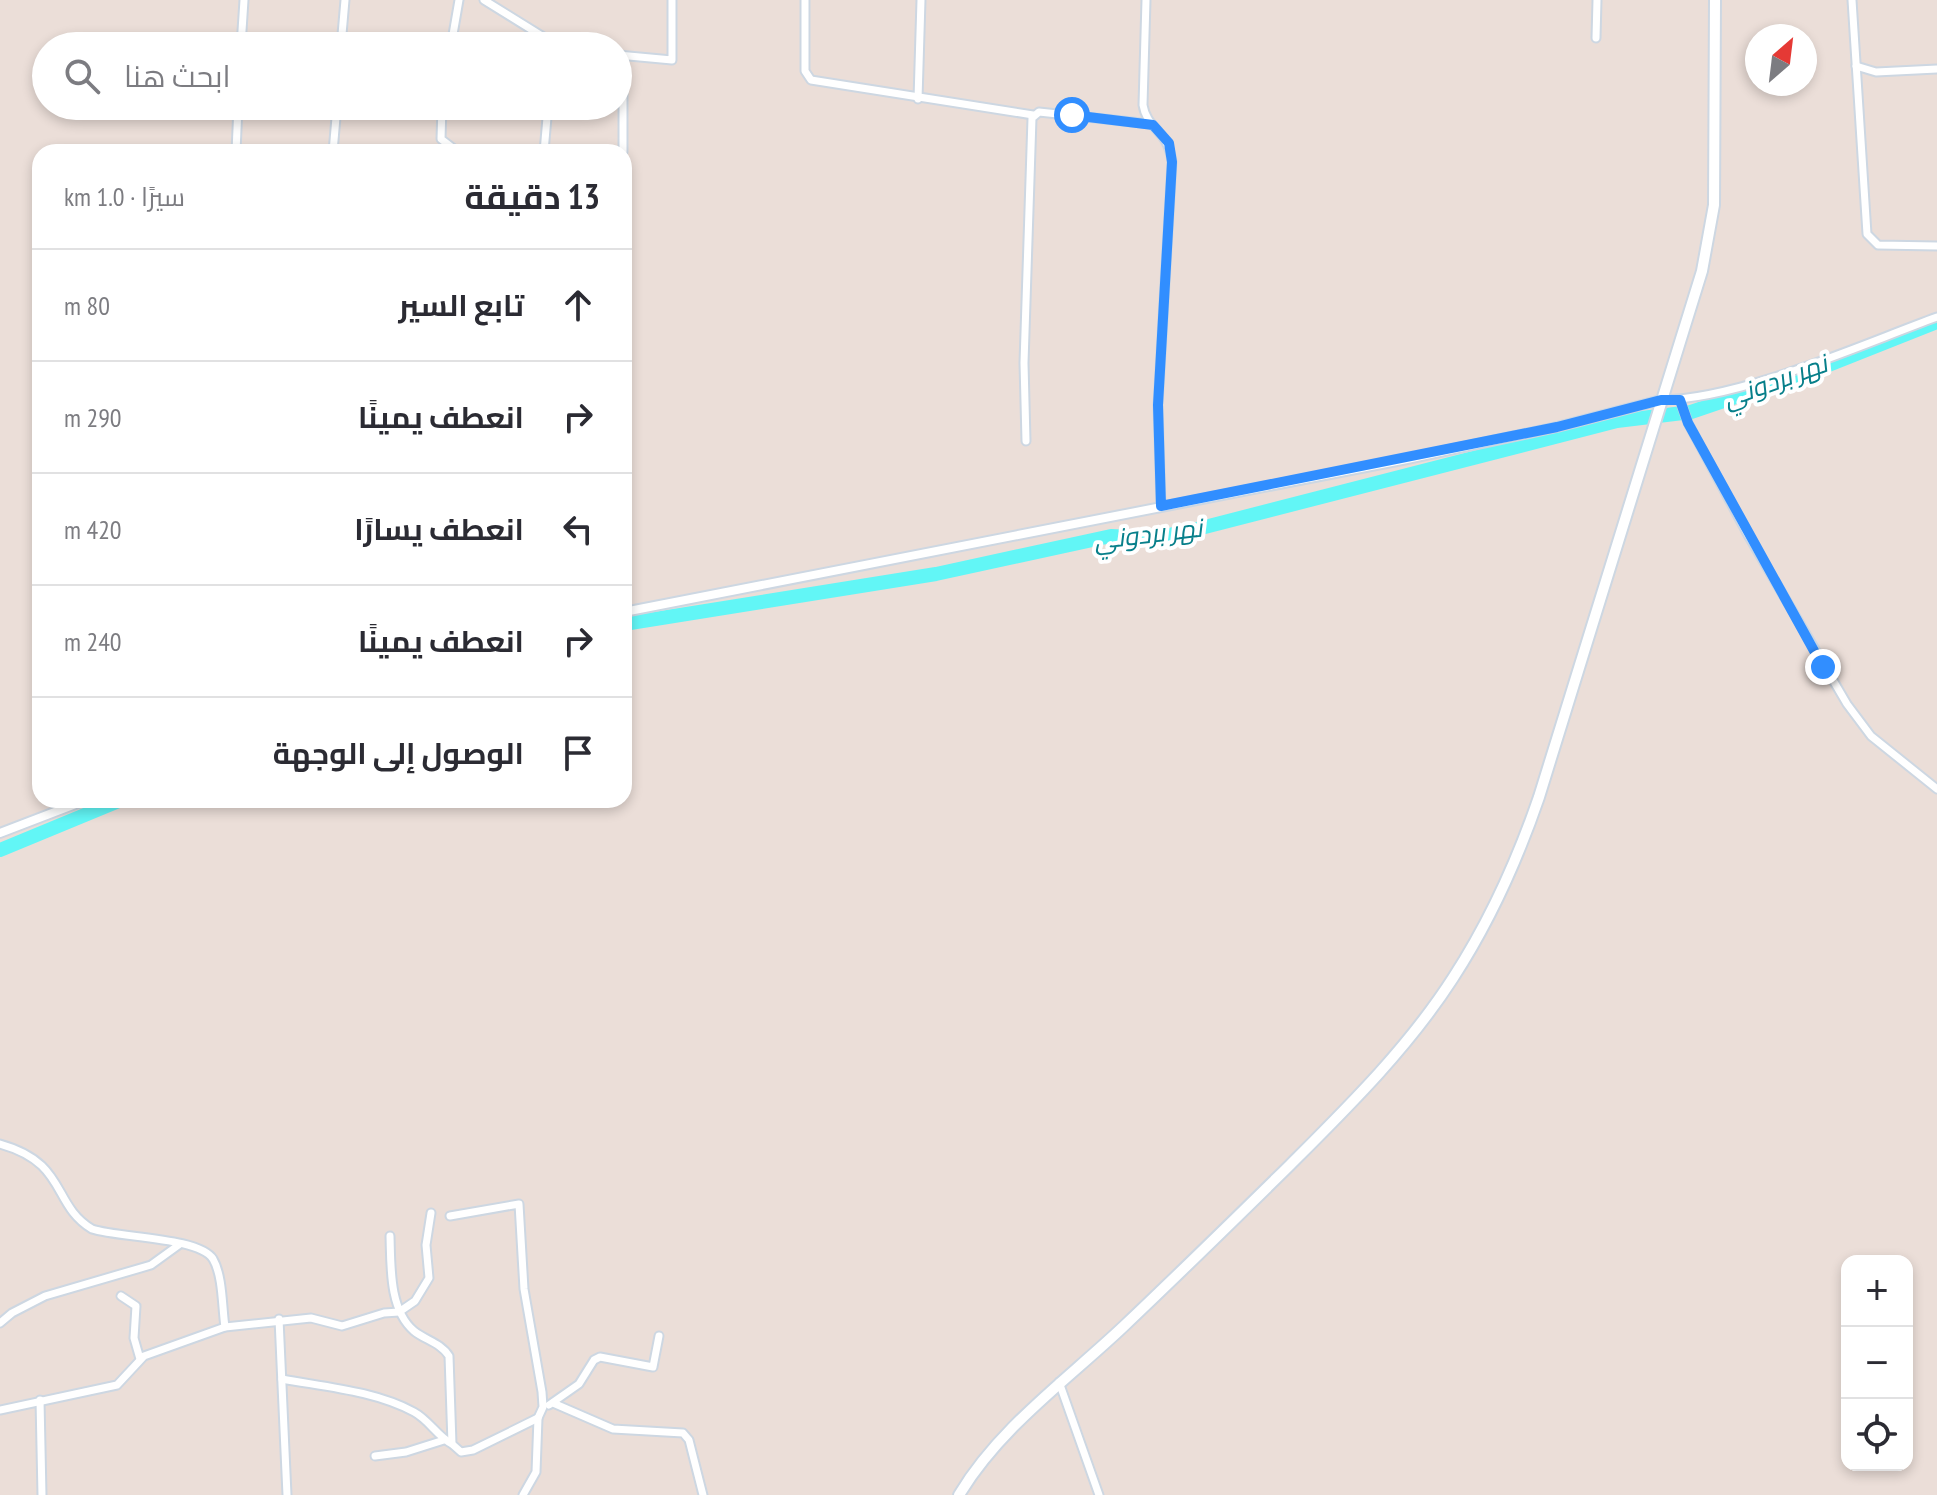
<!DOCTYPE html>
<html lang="ar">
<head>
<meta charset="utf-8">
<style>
  :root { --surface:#fff; --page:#f2f2f3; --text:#2b2b33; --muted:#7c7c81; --line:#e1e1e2 }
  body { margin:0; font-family:"PT Sans Narrow",Cairo,sans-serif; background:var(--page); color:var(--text); direction:rtl }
  .controls { position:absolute; right:24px; bottom:24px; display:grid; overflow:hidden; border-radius:16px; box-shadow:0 4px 12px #0003 }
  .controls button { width:72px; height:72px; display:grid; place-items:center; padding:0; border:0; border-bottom:2px solid var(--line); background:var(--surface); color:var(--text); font:40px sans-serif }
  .compass { position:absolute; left:1745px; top:24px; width:72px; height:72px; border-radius:50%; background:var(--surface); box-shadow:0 4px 12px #0003; rotate:28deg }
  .stop { position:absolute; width:24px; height:24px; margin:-18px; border:6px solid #318eff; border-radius:50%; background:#fff }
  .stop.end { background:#318eff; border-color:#fff; box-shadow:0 2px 8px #0008 }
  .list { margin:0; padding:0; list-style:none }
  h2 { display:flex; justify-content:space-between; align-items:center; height:104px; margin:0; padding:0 32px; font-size:34px }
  h2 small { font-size:26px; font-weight:400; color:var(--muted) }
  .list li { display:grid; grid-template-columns:52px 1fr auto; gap:24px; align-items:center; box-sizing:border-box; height:112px; padding:0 32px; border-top:2px solid var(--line) }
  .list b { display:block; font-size:30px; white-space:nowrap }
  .list em { font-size:26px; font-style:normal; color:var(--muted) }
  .icon { flex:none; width:44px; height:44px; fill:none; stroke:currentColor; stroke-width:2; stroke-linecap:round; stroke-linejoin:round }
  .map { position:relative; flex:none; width:1937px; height:1495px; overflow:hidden; direction:ltr }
  .search { position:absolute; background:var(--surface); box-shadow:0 4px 12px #0003; left:32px; top:32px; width:600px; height:88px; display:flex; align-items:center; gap:20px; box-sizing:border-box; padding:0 28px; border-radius:44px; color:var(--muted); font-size:30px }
  .panel { position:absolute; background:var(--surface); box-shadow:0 4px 12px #0003; left:32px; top:144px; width:600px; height:664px; border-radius:24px; direction:rtl }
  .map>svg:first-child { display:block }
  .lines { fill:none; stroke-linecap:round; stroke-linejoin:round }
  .river { stroke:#62f6f6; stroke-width:14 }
  .minor-casing { stroke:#cdd7e2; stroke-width:11 }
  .tertiary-casing { stroke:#cdd7e2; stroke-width:12 }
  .secondary-casing { stroke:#cdd7e2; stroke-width:14 }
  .minor { stroke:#fff; stroke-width:7 }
  .tertiary { stroke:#fff; stroke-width:8 }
  .secondary { stroke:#fff; stroke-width:10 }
  .route { stroke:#318eff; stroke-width:10 }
  .labels { text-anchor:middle; stroke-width:8; stroke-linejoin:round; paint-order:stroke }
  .water-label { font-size:26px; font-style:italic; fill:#077f8a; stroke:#fff }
</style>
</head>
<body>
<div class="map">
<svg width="1937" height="1495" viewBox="0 0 1937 1495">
  <rect width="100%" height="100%" fill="#ebded8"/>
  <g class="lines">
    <g class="river">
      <polyline points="624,624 936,574 1111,536 1155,538 1201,528 1617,421 1691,412 1821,368 1937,322"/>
      <polyline points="0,850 121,800"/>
    </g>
    <defs>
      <g id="minor">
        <polyline points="484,0 558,46"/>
        <polyline points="805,0 805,71 811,80 1033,115"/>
        <path d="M 1146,0 L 1143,105 C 1147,130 1168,129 1172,162 L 1158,405 L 1161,506"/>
        <polyline points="1852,0 1867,234 1878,245 1937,246"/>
        <polyline points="1596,38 1597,0"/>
        <polyline points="241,46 244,0"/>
        <polyline points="341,46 345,0"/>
        <polyline points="451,46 459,0"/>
        <polyline points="618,55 672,60 672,0"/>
        <polyline points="618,62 623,75 623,152"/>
        <polyline points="1856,66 1876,72 1937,69"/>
        <polyline points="918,99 921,0"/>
        <polyline points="442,106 441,139 458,152"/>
        <polyline points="236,152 238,106"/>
        <polyline points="333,152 337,106"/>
        <polyline points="544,152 548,106"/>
        <path d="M 1661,400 C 1741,399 1860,345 1937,317"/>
        <polyline points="1680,400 1688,423 1748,535 1847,704 1871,736 1937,789"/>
        <polyline points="1026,441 1024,363 1032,118 1039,112 1151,124"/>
        <path d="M 0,1144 C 68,1163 51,1204 92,1229 C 119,1238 199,1237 213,1259 C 223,1276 222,1307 225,1327"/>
        <path d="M 390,1236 C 391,1266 389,1310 414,1331 C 425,1340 441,1343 449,1356 L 452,1444 L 461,1452 L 473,1450 L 538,1418 L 543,1407 L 542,1392 L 524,1289 L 519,1204 L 450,1216"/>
        <polyline points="121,1296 136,1306 134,1338 140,1359"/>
        <polyline points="279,1319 287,1495"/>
        <polyline points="0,1323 12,1313 45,1296 151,1265 180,1244"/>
        <path d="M 282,1379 C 326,1387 375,1391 414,1412 C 429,1420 437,1436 452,1444"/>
        <polyline points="1059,1382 1099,1495"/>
        <polyline points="40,1400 42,1495"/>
        <polyline points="553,1403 613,1429 683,1433 689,1440 703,1495"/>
        <polyline points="549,1405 579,1384 594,1360 600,1357 653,1367 659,1336"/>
        <polyline points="0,1410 117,1385 144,1356 225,1327 311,1318 342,1326 384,1313 399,1312 415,1301 429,1278 426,1245 431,1213"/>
        <polyline points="375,1456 406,1452 444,1440"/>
        <polyline points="523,1495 536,1472 538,1418"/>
      </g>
      <g id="tertiary">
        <polyline points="624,612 1407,459 1557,427 1661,400"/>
        <polyline points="0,833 86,800"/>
      </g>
      <path id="secondary" d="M 959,1495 C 1000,1427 1067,1380 1124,1326 C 1180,1273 1235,1219 1290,1165 C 1348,1107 1408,1048 1453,978 C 1490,921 1517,861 1539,797 L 1702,271 L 1714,205 L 1715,0"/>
    </defs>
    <use href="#minor" class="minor-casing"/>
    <use href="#tertiary" class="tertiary-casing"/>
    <use href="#secondary" class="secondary-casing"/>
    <use href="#minor" class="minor"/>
    <use href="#tertiary" class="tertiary"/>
    <use href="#secondary" class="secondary"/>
  </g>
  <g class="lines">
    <polyline class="route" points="1072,115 1153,125 1169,143 1172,162 1158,405 1161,506 1557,427 1661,400 1680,400 1688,423 1823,667"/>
  </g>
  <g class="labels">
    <g class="water-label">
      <text transform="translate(1775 381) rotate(-20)" y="9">نهر بردوني</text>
      <text transform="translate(1148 534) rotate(-7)" y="9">نهر بردوني</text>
    </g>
  </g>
</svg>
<div class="controls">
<button>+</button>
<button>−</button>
<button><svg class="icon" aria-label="locate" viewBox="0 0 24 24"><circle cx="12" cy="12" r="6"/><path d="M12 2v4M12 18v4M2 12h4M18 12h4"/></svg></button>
</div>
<svg class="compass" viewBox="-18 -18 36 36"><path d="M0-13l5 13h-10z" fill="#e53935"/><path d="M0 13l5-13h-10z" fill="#7c7c81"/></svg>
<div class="stop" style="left:1072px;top:115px"></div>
<div class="stop end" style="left:1823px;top:667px"></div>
<div class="search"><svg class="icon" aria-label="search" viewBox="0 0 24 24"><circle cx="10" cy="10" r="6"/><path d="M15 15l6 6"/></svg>ابحث هنا</div>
<section class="panel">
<h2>13 دقيقة<small>سيرًا · 1.0 km</small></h2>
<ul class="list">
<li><svg class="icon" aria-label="ahead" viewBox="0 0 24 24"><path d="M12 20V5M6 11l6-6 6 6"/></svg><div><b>تابع السير</b></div><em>80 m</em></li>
<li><svg class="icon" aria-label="right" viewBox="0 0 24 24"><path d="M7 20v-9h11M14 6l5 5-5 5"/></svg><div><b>انعطف يمينًا</b></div><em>290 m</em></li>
<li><svg class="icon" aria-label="left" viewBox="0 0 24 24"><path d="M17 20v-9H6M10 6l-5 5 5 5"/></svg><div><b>انعطف يسارًا</b></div><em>420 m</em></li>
<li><svg class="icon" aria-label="right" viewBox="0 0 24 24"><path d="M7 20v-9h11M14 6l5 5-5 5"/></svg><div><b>انعطف يمينًا</b></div><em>240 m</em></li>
<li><svg class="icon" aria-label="arrive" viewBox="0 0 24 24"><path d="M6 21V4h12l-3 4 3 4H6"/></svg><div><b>الوصول إلى الوجهة</b></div></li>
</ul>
</section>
</div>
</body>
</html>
